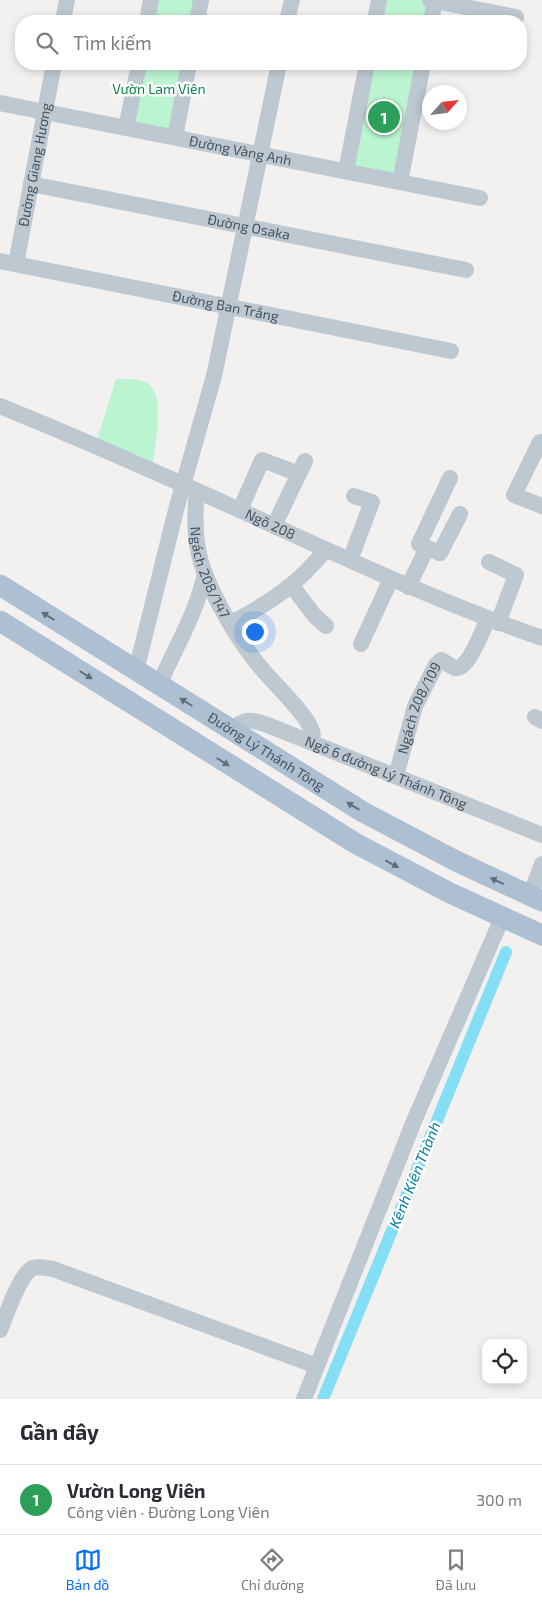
<!DOCTYPE html>
<html lang="vi">
<head>
<meta charset="utf-8">
<style>
  :root { --surface:#fff; --page:#f7f7f7; --text:#2b2b33; --muted:#7c7c81; --line:#e1e1e2; --accent:#0570f8 }
  body { margin:0; font-family:"Exo 2",sans-serif; background:var(--page); color:var(--text) }
  .controls { position:absolute; right:15px; bottom:15px; display:grid; overflow:hidden; border-radius:10px; box-shadow:0 2px 8px #0003 }
  .controls button { width:45px; height:45px; display:grid; place-items:center; padding:0; border:0; border-bottom:1px solid var(--line); background:var(--surface); color:var(--text); font:25px sans-serif }
  .compass { position:absolute; left:422px; top:85px; width:45px; height:45px; border-radius:50%; background:var(--surface); box-shadow:0 2px 8px #0003; rotate:63deg }
  .you { position:absolute; left:254px; top:631px; width:18px; height:18px; margin:-12px; border:4px solid #fff; border-radius:50%; background:#1a73e8; box-shadow:0 0 0 8px #1a73e833 }
  .badge { display:grid; place-items:center; width:32px; height:32px; border-radius:50%; background:var(--accent); color:#fff; font-size:16px; font-weight:700 }
  .pin { position:absolute; translate:-50% -50%; border:2px solid #fff; box-shadow:0 1px 5px #0006 }
  .list { margin:0; padding:0; list-style:none }
  h2 { display:flex; justify-content:space-between; align-items:center; height:65px; margin:0; padding:0 20px; font-size:21px }
  h2 small { font-size:16px; font-weight:400; color:var(--muted) }
  .list li { display:grid; grid-template-columns:32px 1fr auto; gap:15px; align-items:center; box-sizing:border-box; height:70px; padding:0 20px; border-top:1px solid var(--line) }
  .list b { display:block; font-size:19px; white-space:nowrap }
  .list p { margin:0; font-size:16px; white-space:nowrap; color:var(--muted) }
  .list em { font-size:16px; font-style:normal; color:var(--muted) }
  .icon { flex:none; width:28px; height:28px; fill:none; stroke:currentColor; stroke-width:2; stroke-linecap:round; stroke-linejoin:round }
  .map { position:relative; flex:none; width:542px; height:1399px; overflow:hidden }
  .search { position:absolute; background:var(--surface); box-shadow:0 2px 8px #0003; left:15px; right:15px; top:15px; height:55px; display:flex; align-items:center; gap:12px; box-sizing:border-box; padding:0 18px; border-radius:20px; color:var(--muted); font-size:19px }
  .sheet { height:135px; background:var(--surface) }
  nav { display:flex; justify-content:space-around; align-items:center; box-sizing:border-box; height:70px; border-top:1px solid var(--line); background:var(--surface); font-size:14px; color:var(--muted) }
  nav a { display:grid; justify-items:center; gap:2px }
  nav .on { color:var(--accent) }
  .map>svg:first-child { display:block }
  .green { fill:#bbf4d1 }
  .lines { fill:none; stroke-linecap:round; stroke-linejoin:round }
  .canal { stroke:#84dff6; stroke-width:12 }
  .minor { stroke:#bdc8d1; stroke-width:16 }
  .major { stroke:#adc0d2; stroke-width:21 }
  .oneway { fill:#606f7c }
  .labels { text-anchor:middle; stroke-width:5; stroke-linejoin:round; paint-order:stroke }
  .park-label { font-size:14px; fill:#0d8649; stroke:#fff }
  .street-label { font-size:14px; fill:#465460; stroke:#fff }
  .water-label { font-size:15px; font-style:italic; fill:#0380a0; stroke:#fff }
</style>
</head>
<body>
<div class="map">
<svg width="542" height="1399" viewBox="0 0 542 1399">
  <rect width="100%" height="100%" fill="#f3f0f0"/>
  <g class="green">
    <polygon points="151,0 201,0 197,21 147,21"/>
    <polygon points="379,0 430,0 431,21 374,21"/>
    <polygon points="139,64 189,64 175,137 126,128"/>
    <polygon points="366,64 423,64 400,182 345,171"/>
    <path d="M 116,379 C 126,379 138,378 147,383 C 166,394 155,446 153,463 L 97,440 Z"/>
  </g>
  <g class="lines">
    <polyline class="canal" points="323,1399 506,952"/>
    <g class="minor">
      <polyline points="430,0 516,17"/>
      <polyline points="63,21 67,0"/>
      <polyline points="147,21 151,0"/>
      <polyline points="197,21 201,0"/>
      <polyline points="287,21 292,0"/>
      <polyline points="375,21 379,0"/>
      <polyline points="431,21 435,1"/>
      <path id="s1" d="M 0,103 L 480,198"/>
      <polyline points="126,128 139,64"/>
      <polyline points="175,137 189,64"/>
      <polyline points="346,171 367,64"/>
      <polyline points="400,182 423,64"/>
      <path id="s2" d="M 31,184 L 466,270"/>
      <path id="s3" d="M 0,261 L 451,351"/>
      <path id="s4" d="M 16,264 L 54,64"/>
      <path id="s5" d="M 0,406 C 91,443 181,483 270,524 C 360,565 449,606 542,638"/>
      <polyline points="542,443 540,442 514,495 542,506"/>
      <path id="s6" d="M 197,491 C 194,519 194,547 205,574 C 219,609 244,650 269,677 C 280,689 308,717 312,731 C 314,735 312,738 311,742"/>
      <polyline points="240,510 262,460 289,470"/>
      <polyline points="274,526 305,461"/>
      <polyline points="427,548 440,553 460,514"/>
      <polyline points="350,560 372,502 354,496"/>
      <polyline points="489,562 516,575 498,623"/>
      <polyline points="292,586 314,615 326,626"/>
      <polyline points="408,587 427,548 419,544 450,478"/>
      <path d="M 231,623 C 268,604 300,583 325,550"/>
      <polyline points="361,644 391,579"/>
      <polyline points="136,671 176,510 214,376 279,64"/>
      <path d="M 159,685 C 175,648 197,613 205,573"/>
      <polyline points="535,717 542,721"/>
      <path id="s7" d="M 229,730 C 245,720 247,718 265,724 L 542,835"/>
      <path id="s8" d="M 396,776 L 415,706 L 436,665 L 441,660 C 446,662 451,667 455,668 C 468,671 483,629 488,619"/>
      <polyline points="530,896 542,864"/>
      <path d="M 0,1330 C 6,1316 20,1273 33,1268 C 39,1266 46,1268 53,1269 L 317,1366"/>
      <polyline points="304,1399 414,1121 502,918"/>
    </g>
    <g class="major">
      <path id="s9" d="M 0,585 L 363,812 L 458,862 L 542,901"/>
      <polyline points="0,621 355,843 450,893 542,935"/>
    </g>
  </g>
  <defs><path id="oneway-solid" d="M-6-.8H1V-3.2L6.5 0L1 3.2V.8H-6Z" transform="scale(1.25)"/></defs>
  <g class="oneway">
    <use href="#oneway-solid" transform="translate(48 616) rotate(-148)"/>
    <use href="#oneway-solid" transform="translate(86 675) rotate(32)"/>
    <use href="#oneway-solid" transform="translate(186 702) rotate(-148)"/>
    <use href="#oneway-solid" transform="translate(223 762) rotate(32)"/>
    <use href="#oneway-solid" transform="translate(353 806) rotate(-149)"/>
    <use href="#oneway-solid" transform="translate(392 864) rotate(28)"/>
    <use href="#oneway-solid" transform="translate(497 881) rotate(-155)"/>
  </g>
  <g class="labels">
    <g class="park-label">
      <text x="159" y="94">Vườn Lam Viên</text>
    </g>
    <g class="street-label">
      <text dy="5" stroke="none"><textPath href="#s1" startOffset="245">Đường Vàng Anh</textPath></text>
      <text dy="5" stroke="none"><textPath href="#s4" startOffset="101">Đường Giang Hương</textPath></text>
      <text dy="5" stroke="none"><textPath href="#s2" startOffset="222">Đường Osaka</textPath></text>
      <text dy="5" stroke="none"><textPath href="#s3" startOffset="230">Đường Ban Trắng</textPath></text>
      <text dy="5" stroke="none"><textPath href="#s5" startOffset="295">Ngõ 208</textPath></text>
      <text dy="5" stroke="none"><textPath href="#s6" startOffset="84">Ngách 208/147</textPath></text>
      <text dy="5" stroke="none"><textPath href="#s8" startOffset="72">Ngách 208/109</textPath></text>
      <text dy="5" stroke="none"><textPath href="#s9" startOffset="314">Đường Lý Thánh Tông</textPath></text>
      <text dy="5" stroke="none"><textPath href="#s7" startOffset="169">Ngõ 6 đường Lý Thánh Tông</textPath></text>
    </g>
    <g class="water-label">
      <text transform="translate(415 1175) rotate(-68)" y="5">Kênh Kiên Thành</text>
    </g>
  </g>
</svg>
<div class="controls">
<button><svg class="icon" aria-label="locate" viewBox="0 0 24 24"><circle cx="12" cy="12" r="6"/><path d="M12 2v4M12 18v4M2 12h4M18 12h4"/></svg></button>
</div>
<svg class="compass" viewBox="-18 -18 36 36"><path d="M0-13l5 13h-10z" fill="#e53935"/><path d="M0 13l5-13h-10z" fill="#7c7c81"/></svg>
<div class="you"></div>
<div class="pin badge" style="left:384px;top:117px;background:#2e9e5b">1</div>
<div class="search"><svg class="icon" aria-label="search" viewBox="0 0 24 24"><circle cx="10" cy="10" r="6"/><path d="M15 15l6 6"/></svg>Tìm kiếm</div>
</div>
<section class="sheet">
<h2>Gần đây<small></small></h2>
<ul class="list">
<li><span class="badge" style="background:#2e9e5b">1</span><div><b>Vườn Long Viên</b><p>Công viên · Đường Long Viên</p></div><em>300 m</em></li>
</ul>
</section>
<nav>
<a class="on"><svg class="icon" aria-label="map" viewBox="0 0 24 24"><path d="M3 6l6-2 6 2 6-2v14l-6 2-6-2-6 2zM9 4v14M15 6v14"/></svg>Bản đồ</a>
<a><svg class="icon" aria-label="directions" viewBox="0 0 24 24"><path d="M12 3l9 9-9 9-9-9zM9 14v-3h6M13 9l2 2-2 2"/></svg>Chỉ đường</a>
<a><svg class="icon" aria-label="saved" viewBox="0 0 24 24"><path d="M7 4h10v16l-5-4-5 4z"/></svg>Đã lưu</a>
</nav>
</body>
</html>
